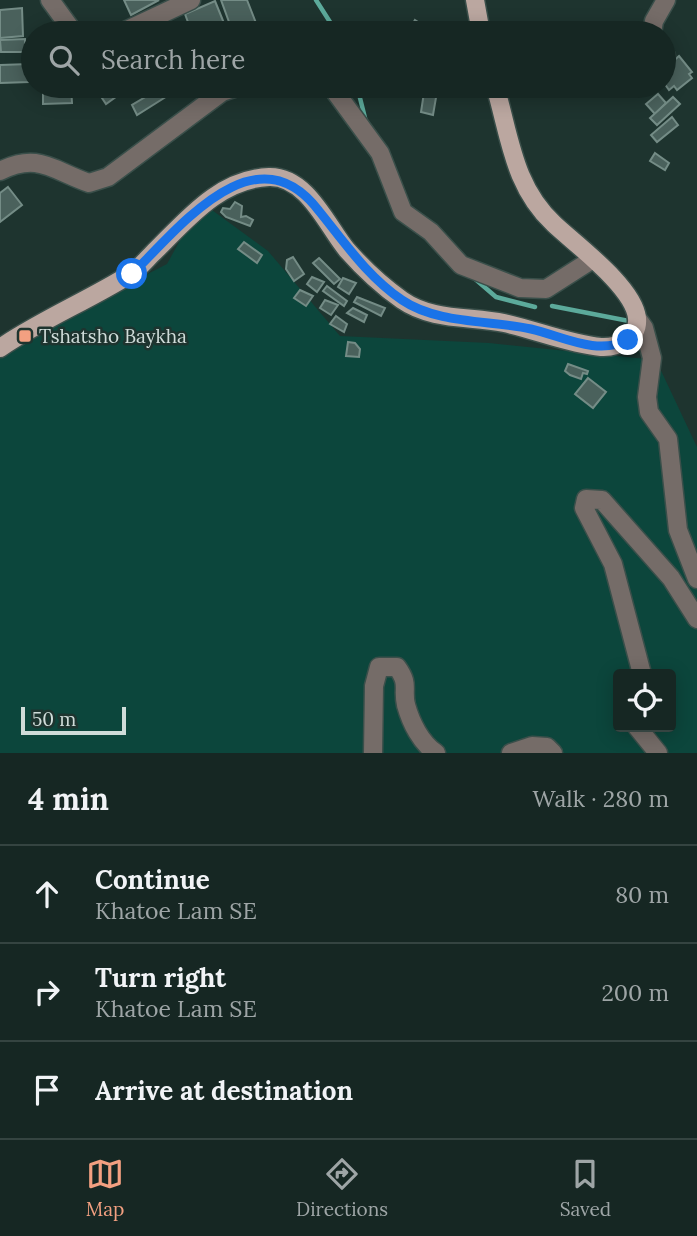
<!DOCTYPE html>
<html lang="en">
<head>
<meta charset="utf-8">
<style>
  :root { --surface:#162723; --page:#1f2f2b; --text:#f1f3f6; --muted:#9ea5a6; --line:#354441; --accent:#f3a081 }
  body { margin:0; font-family:Lora,serif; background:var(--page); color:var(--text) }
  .controls { position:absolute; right:21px; bottom:21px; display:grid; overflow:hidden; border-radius:7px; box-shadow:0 4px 18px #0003 }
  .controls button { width:63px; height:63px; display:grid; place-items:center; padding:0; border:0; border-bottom:2px solid var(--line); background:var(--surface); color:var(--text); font:35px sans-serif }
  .scale { position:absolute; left:21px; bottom:18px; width:105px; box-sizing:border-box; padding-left:7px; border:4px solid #cfdcd9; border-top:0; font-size:19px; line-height:24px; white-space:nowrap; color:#cfdcd9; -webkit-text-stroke:5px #1e342f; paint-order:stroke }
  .stop { position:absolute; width:21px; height:21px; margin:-16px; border:5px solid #1a73e8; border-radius:50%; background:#fff }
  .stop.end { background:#1a73e8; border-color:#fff; box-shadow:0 2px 7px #0008 }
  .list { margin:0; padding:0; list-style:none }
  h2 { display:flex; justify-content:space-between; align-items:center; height:91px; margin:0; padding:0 28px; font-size:30px }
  h2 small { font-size:23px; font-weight:400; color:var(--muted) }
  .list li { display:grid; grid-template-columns:46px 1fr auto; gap:21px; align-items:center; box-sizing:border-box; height:98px; padding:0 28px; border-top:2px solid var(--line) }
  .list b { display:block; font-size:26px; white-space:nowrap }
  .list p { margin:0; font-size:23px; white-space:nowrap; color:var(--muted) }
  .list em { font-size:23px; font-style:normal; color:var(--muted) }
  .icon { flex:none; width:38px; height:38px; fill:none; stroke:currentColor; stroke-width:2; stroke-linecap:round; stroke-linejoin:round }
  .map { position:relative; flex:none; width:697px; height:753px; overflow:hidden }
  .search { position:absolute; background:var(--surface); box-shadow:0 4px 18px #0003; left:21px; right:21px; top:21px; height:77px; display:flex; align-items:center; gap:18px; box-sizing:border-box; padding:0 24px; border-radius:38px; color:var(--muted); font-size:26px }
  .sheet { height:385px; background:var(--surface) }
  nav { display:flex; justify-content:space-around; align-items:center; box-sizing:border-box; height:98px; border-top:2px solid var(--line); background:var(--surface); font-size:19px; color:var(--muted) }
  nav a { display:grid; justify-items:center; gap:4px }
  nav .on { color:var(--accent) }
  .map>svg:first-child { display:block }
  .green { fill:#0c463c; fill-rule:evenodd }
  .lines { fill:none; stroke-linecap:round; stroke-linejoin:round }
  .stream { stroke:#5caa9b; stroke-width:4.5 }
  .building { fill:#4a615c; stroke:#748c86; stroke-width:2 }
  .minor-casing { stroke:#3a4f4a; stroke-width:21 }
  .major-casing { stroke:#3a4f4a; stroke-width:21 }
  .minor { stroke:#756c68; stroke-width:18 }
  .major { stroke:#bba7a0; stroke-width:18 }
  .route { stroke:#1a73e8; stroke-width:9 }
  .poi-dot { fill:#f3a081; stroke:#1e342f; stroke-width:2.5 }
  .labels { text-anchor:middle; stroke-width:5; stroke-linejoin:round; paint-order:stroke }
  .poi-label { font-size:19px; fill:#cfdcd9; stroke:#1e342f; text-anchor:start }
</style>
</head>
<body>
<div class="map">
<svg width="697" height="753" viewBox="0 0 697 753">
  <rect width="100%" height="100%" fill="#1e342f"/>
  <path class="green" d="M 201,202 L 268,251 L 340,336 L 489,343 L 656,360 L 697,447 L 697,753 L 0,753 L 0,350 L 167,264 ZM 618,674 L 671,674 L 671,727 L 618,727 Z"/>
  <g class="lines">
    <g class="stream">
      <polyline points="316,0 337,33"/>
      <polyline points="357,86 366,122"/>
      <polyline points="474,278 496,297 535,307"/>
      <polyline points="552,306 629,321"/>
    </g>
  </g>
  <g class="building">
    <polygon points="124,0 159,0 131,15"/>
    <polygon points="221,0 247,0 256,23 233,33"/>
    <polygon points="215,1 228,33 192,33 185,14"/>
    <polygon points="22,8 23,36 0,38 0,10"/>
    <polygon points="415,20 426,27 422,33 407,33"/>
    <polygon points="265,23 269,33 241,33"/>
    <polygon points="25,39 25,52 1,52 0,40"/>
    <polygon points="679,56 692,72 689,74 692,78 677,90 674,86 669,90 664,83 664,69"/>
    <polygon points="29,64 29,82 0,83 0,65"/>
    <polygon points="43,86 71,86 72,103 43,104"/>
    <polygon points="94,86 131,86 106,104"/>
    <polygon points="164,86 180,88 137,115 132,105"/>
    <polygon points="425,86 438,86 433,115 421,112"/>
    <polygon points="658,94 666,103 655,114 646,104"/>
    <polygon points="673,97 680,104 657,125 650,118"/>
    <polygon points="672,117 678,125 657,142 651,135"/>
    <polygon points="655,153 669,163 665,170 650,161"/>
    <polygon points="8,187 22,205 0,222 0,193"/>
    <polygon points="235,202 242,206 241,217 246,216 253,220 250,226 226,217 221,212 223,208 230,209"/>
    <polygon points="244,242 262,255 257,263 238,249"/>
    <polygon points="293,257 304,274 294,281 286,269 287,260"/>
    <polygon points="319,258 340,279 334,284 313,263"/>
    <polygon points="312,277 324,282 317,292 307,284"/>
    <polygon points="343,278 356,283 349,294 338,287"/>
    <polygon points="327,286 347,301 344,306 323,291"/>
    <polygon points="300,290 313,296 306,306 294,298"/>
    <polygon points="357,297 385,308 381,316 354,302"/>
    <polygon points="325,300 338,305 331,315 320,308"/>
    <polygon points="353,308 367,315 364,322 347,313"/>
    <polygon points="336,316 347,324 344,332 330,324"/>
    <polygon points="348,342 355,343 360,349 359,357 346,356"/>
    <polygon points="568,364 588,371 587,374 583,373 581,379 570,375 565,371"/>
    <polygon points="588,378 606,392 593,408 575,394"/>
  </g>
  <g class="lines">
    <defs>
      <g id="minor">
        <polyline points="50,0 74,33"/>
        <polyline points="121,33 191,0"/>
        <polyline points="652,33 654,21 666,0"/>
        <polyline points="664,54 666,56"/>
        <polyline points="331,86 380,153 403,212 431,232 461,265 520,288 546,289 593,259"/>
        <path d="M 0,171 C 38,152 52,170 89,183 L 108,177 L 222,92 L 240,86"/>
        <polyline points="637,318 644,328 652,358 647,397 649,412 668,439 678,530 697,579"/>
        <polyline points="642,674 613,564 584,508 586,499 602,500 671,578 697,619"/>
        <polyline points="637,727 658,753"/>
        <path d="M 373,753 L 374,686 L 379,667 L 397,667 C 410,685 402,688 406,705 C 411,723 421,743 436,753"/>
        <polyline points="511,753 532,746 547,747 553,753"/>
      </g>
      <g id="major">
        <polyline points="475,0 481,33"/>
        <path d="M 0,348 C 41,320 87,301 129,275 C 138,270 145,261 152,254 C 185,222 218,179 269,177 C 307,176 327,226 347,250 C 363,268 382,286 402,300 C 432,321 470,316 504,323 C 536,330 569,344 601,347 C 617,348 639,338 637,318 C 634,287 575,244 554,224 C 513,186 510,136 495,86"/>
      </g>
    </defs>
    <use href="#minor" class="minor-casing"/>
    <use href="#major" class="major-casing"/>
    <use href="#minor" class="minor"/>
    <use href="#major" class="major"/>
  </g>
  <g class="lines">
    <path class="route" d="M 132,274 C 180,227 256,128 319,211 C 345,243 367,276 402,300 C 437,324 490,320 531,329 C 562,336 597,356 628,340"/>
  </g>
  <rect class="poi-dot" x="18" y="329" width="14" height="14" rx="3.5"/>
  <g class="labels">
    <g class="poi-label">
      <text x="39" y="343">Tshatsho Baykha</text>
    </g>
  </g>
</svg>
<div class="controls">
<button><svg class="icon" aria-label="locate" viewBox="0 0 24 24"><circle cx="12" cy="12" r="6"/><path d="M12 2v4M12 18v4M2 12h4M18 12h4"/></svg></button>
</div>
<div class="scale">50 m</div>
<div class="stop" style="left:132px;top:274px"></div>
<div class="stop end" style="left:628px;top:340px"></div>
<div class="search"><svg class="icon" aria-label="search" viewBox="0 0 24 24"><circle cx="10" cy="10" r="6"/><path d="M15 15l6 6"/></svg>Search here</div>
</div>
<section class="sheet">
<h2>4 min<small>Walk · 280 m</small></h2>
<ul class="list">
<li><svg class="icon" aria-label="ahead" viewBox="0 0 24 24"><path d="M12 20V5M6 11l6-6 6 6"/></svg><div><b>Continue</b><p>Khatoe Lam SE</p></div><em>80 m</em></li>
<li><svg class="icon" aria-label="right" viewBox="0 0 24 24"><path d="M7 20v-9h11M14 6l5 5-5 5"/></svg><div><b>Turn right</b><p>Khatoe Lam SE</p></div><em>200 m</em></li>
<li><svg class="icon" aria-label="arrive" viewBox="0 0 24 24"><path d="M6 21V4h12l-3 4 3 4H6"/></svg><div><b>Arrive at destination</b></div></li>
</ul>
</section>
<nav>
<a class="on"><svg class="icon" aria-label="map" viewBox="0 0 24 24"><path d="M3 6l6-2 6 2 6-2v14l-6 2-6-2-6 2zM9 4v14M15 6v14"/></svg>Map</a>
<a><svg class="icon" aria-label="directions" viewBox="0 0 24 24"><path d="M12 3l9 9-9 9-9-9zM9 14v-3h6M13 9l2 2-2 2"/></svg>Directions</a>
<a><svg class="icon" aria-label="saved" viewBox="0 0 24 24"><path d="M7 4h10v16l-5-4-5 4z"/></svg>Saved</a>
</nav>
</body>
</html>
